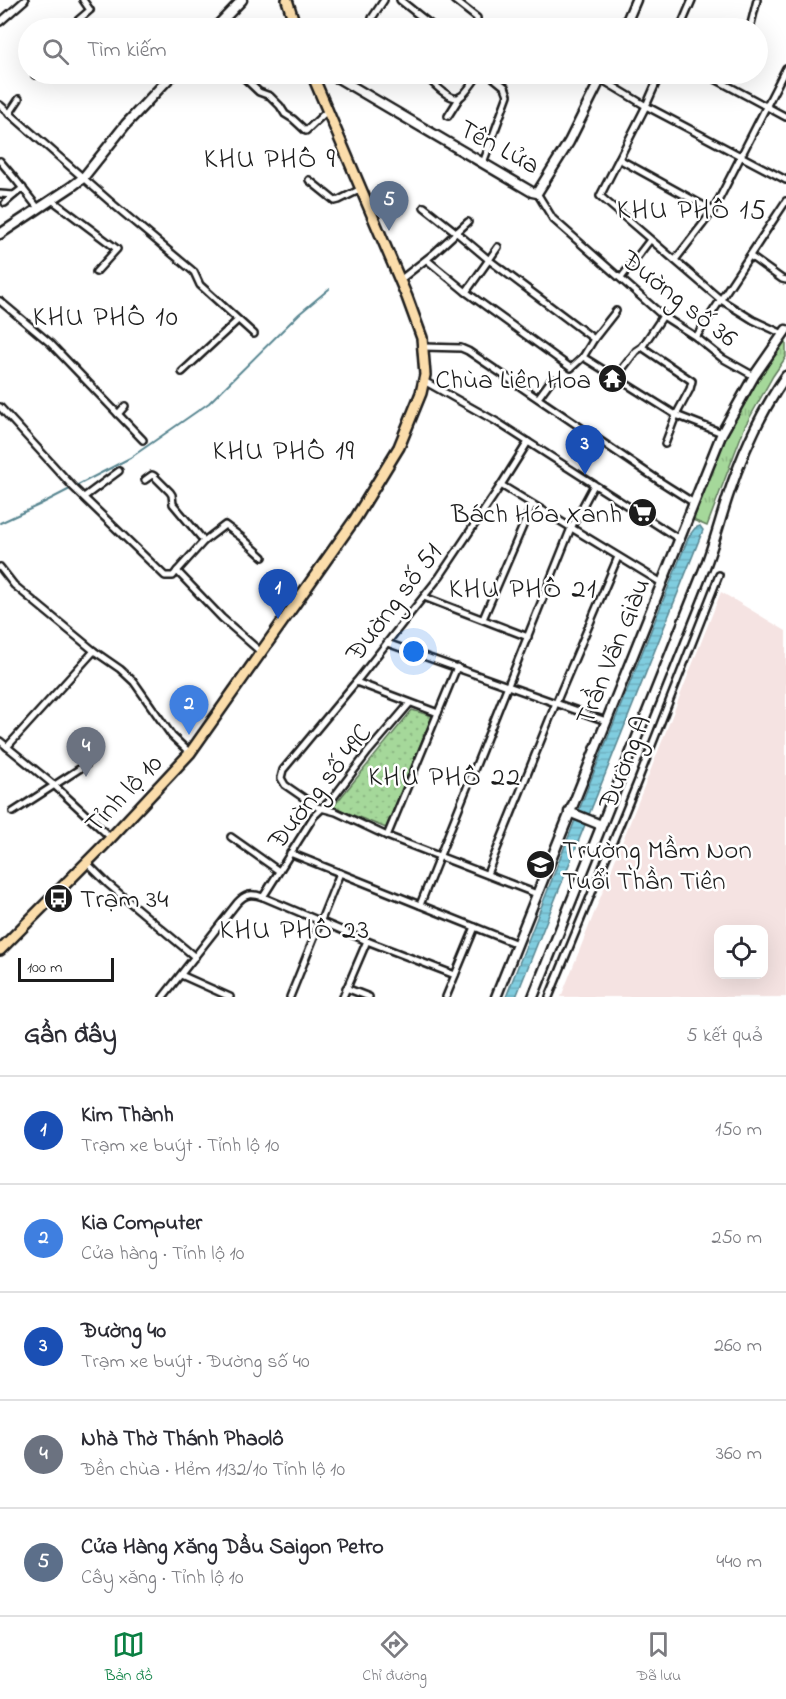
<!DOCTYPE html>
<html lang="vi">
<head>
<meta charset="utf-8">
<style>
  :root { --surface:#fff; --page:#f2f2f3; --text:#2b2b33; --muted:#7c7c81; --line:#e1e1e2; --accent:#0b8043 }
  body { margin:0; font-family:"Indie Flower",sans-serif; background:var(--page); color:var(--text) }
  .controls { position:absolute; right:18px; bottom:18px; display:grid; overflow:hidden; border-radius:12px; box-shadow:0 6px 24px #0002 }
  .controls button { width:54px; height:54px; display:grid; place-items:center; padding:0; border:0; border-bottom:2px solid var(--line); background:var(--surface); color:var(--text); font:30px sans-serif }
  .scale { position:absolute; left:18px; bottom:15px; width:96px; box-sizing:border-box; padding-left:6px; border:3px solid #1c1c1c; border-top:0; font-size:16px; line-height:21px; white-space:nowrap; color:#1c1c1c; -webkit-text-stroke:4px #fff; paint-order:stroke }
  .you { position:absolute; left:414px; top:652px; width:21px; height:21px; margin:-15px; border:4px solid #fff; border-radius:50%; background:#1a73e8; box-shadow:0 0 0 9px #1a73e833 }
  .badge { display:grid; place-items:center; width:39px; height:39px; border-radius:50%; background:var(--accent); color:#fff; font-size:20px; font-weight:700 }
  .pin { position:absolute; translate:-50% -50px; filter:drop-shadow(0 2px 3px #0008) }
  .pin::after { content:''; position:absolute; top:32px; width:21px; height:18px; background:inherit; clip-path:polygon(0 0,100% 0,50% 100%) }
  .list { margin:0; padding:0; list-style:none }
  h2 { display:flex; justify-content:space-between; align-items:center; height:78px; margin:0; padding:0 24px; font-size:26px }
  h2 small { font-size:20px; font-weight:400; color:var(--muted) }
  .list li { display:grid; grid-template-columns:39px 1fr auto; gap:18px; align-items:center; box-sizing:border-box; height:108px; padding:0 24px; border-top:2px solid var(--line) }
  .list b { display:block; font-size:22px; white-space:nowrap }
  .list p { margin:0; font-size:20px; white-space:nowrap; color:var(--muted) }
  .list em { font-size:20px; font-style:normal; color:var(--muted) }
  .icon { flex:none; width:33px; height:33px; fill:none; stroke:currentColor; stroke-width:2; stroke-linecap:round; stroke-linejoin:round }
  .map { position:relative; flex:none; width:786px; height:997px; overflow:hidden }
  .search { position:absolute; background:var(--surface); box-shadow:0 6px 24px #0002; left:18px; right:18px; top:18px; height:66px; display:flex; align-items:center; gap:15px; box-sizing:border-box; padding:0 21px; border-radius:33px; color:var(--muted); font-size:22px }
  .sheet { height:618px; background:var(--surface) }
  nav { display:flex; justify-content:space-around; align-items:center; box-sizing:border-box; height:84px; border-top:2px solid var(--line); background:var(--surface); font-size:16px; color:var(--muted) }
  nav a { display:grid; justify-items:center; gap:3px }
  nav .on { color:var(--accent) }
  .map>svg:first-child { display:block }
  .built { fill:#f5e3e2; fill-rule:evenodd }
  .grass { fill:url(#grass-tufts); stroke:#607a5b; stroke-width:1.5 }
  .park { fill:url(#park-dots); stroke:#607a5b; stroke-width:1.5 }
  .water { fill:url(#water-rules); stroke:#588691; stroke-width:1.5 }
  .lines { fill:none; stroke-linecap:round; stroke-linejoin:round }
  .stream { stroke:#588691; stroke-width:2 }
  .street-casing { stroke:#1c1c1c; stroke-width:10 }
  .secondary-casing { stroke:#1c1c1c; stroke-width:13 }
  .primary-casing { stroke:#1c1c1c; stroke-width:14 }
  .street { stroke:#fff; stroke-width:5 }
  .secondary { stroke:#fff; stroke-width:8 }
  .primary { stroke:#fbddab; stroke-width:9 }
  .labels { text-anchor:middle; stroke-width:5; stroke-linejoin:round; paint-order:stroke }
  .street-label { font-size:27px; fill:#1c1c1c; stroke:#fff }
  .poi-label { font-size:27px; fill:#1c1c1c; stroke:#fff; text-anchor:end }
  .neighbourhood-label { font-size:28px; letter-spacing:1.5px; fill:#1c1c1c; stroke:#fff }
</style>
</head>
<body>
<div class="map">
<svg width="786" height="997" viewBox="0 0 786 997">
  <defs>
    <pattern id="grass-tufts" width="24" height="20" patternUnits="userSpaceOnUse" patternTransform="scale(1.5)"><rect width="24" height="20" fill="#a5d89a"/><path d="M3 7l-1-3M5 7V3M7 7l1-3M15 17l-1-3M17 17v-4M19 17l1-3" fill="none" stroke="#8db984"/></pattern>
    <pattern id="park-dots" width="8" height="8" patternUnits="userSpaceOnUse" patternTransform="scale(1.5)"><rect width="8" height="8" fill="#a5d89a"/><path d="M2 2h.1M6 6h.1" fill="none" stroke="#8db984" stroke-width="1.8" stroke-linecap="round"/></pattern>
    <pattern id="water-rules" width="6" height="5" patternUnits="userSpaceOnUse" patternTransform="scale(1.5)"><rect width="6" height="5" fill="#80cddf"/><path d="M0 2.5h6" fill="none" stroke="#6eafbf"/></pattern>
  </defs>
  <rect width="100%" height="100%" fill="#fff"/>
  <filter id="ink" filterUnits="userSpaceOnUse"><feTurbulence type="fractalNoise" baseFrequency=".0167" numOctaves="2"/><feDisplacementMap in="SourceGraphic" scale="12" xChannelSelector="R" yChannelSelector="G"/><feConvolveMatrix kernelMatrix="1 2 1 2 8 2 1 2 1" color-interpolation-filters="sRGB"/></filter>
  <g filter="url(#ink)">
    <path class="built" d="M 721,592 L 786,631 L 786,997 L 561,997 ZM 718,930 L 764,930 L 764,975 L 718,975 Z"/>
    <path class="grass" d="M 786,336 L 786,357 L 773,376 L 745,426 L 707,526 L 693,520 C 712,470 731,420 759,374 C 767,361 777,349 786,336 Z"/>
    <polygon class="park" points="412,710 432,716 386,828 333,807"/>
    <polygon class="water" points="700,526 703,530 516,997 506,997 588,787 689,536 695,528"/>
    <g class="lines">
      <polyline class="stream" points="0,523 39,505 130,458 209,403 299,314 329,289"/>
      <defs>
        <g id="street">
          <polyline points="400,0 435,28"/>
          <polyline points="454,0 477,18 477,24 474,28"/>
          <polyline points="0,22 25,0"/>
          <polyline points="69,28 90,10 83,0"/>
          <polyline points="374,28 371,24 372,18 384,0"/>
          <polyline points="680,28 692,0"/>
          <polyline points="750,28 757,0"/>
          <polyline points="240,74 259,92 270,96 280,106 285,114 293,119 306,131 327,111"/>
          <path d="M 424,74 C 430,80 451,103 460,97 C 466,94 475,79 479,74"/>
          <polyline points="660,74 646,106 600,196 721,300 753,320 783,334"/>
          <polyline points="706,74 786,117"/>
          <polyline points="35,75 37,74"/>
          <polyline points="601,79 646,106 786,180"/>
          <polyline points="724,83 729,74"/>
          <polyline points="0,105 114,205 194,272 200,285 254,334"/>
          <polyline points="9,114 19,99"/>
          <polyline points="448,116 460,97"/>
          <polyline points="619,159 713,211"/>
          <polyline points="0,161 16,180 38,208"/>
          <polyline points="483,163 508,95 505,87 489,74"/>
          <polyline points="309,180 335,201 339,200 361,189"/>
          <polyline points="537,193 553,219 663,316 696,337 722,358 754,376"/>
          <polyline points="0,194 14,195 23,188"/>
          <polyline points="52,200 117,249 96,272"/>
          <polyline points="5,203 14,195"/>
          <polyline points="424,207 457,233 489,260 594,339"/>
          <polyline points="750,256 782,279 786,280"/>
          <polyline points="427,260 466,292 571,368 583,357 594,339 616,311"/>
          <polyline points="675,260 713,211 786,68"/>
          <polyline points="621,278 650,240"/>
          <polyline points="400,280 433,254 468,222"/>
          <polyline points="466,292 498,247"/>
          <polyline points="0,301 50,343 143,440"/>
          <polyline points="696,337 786,201"/>
          <polyline points="423,347 461,348 468,351 661,482 694,503"/>
          <polyline points="642,347 692,381 690,389 676,415 665,444"/>
          <polyline points="583,357 676,415 722,433"/>
          <polyline points="182,372 238,320"/>
          <polyline points="616,377 636,351 642,347 663,316"/>
          <polyline points="424,381 497,422 679,539"/>
          <polyline points="538,398 552,379"/>
          <polyline points="0,407 74,488 165,576 173,576 177,571 222,618 262,653"/>
          <polyline points="118,414 125,406"/>
          <polyline points="528,442 501,485 440,576 356,682 283,770 281,778 285,785 317,807 336,812 387,836 537,894"/>
          <polyline points="145,480 152,475 154,476 170,492 172,495 173,504 204,541"/>
          <polyline points="501,485 662,583"/>
          <polyline points="84,497 119,471"/>
          <polyline points="0,567 14,585 94,651 120,669 134,682 172,736 190,753"/>
          <polyline points="177,571 204,541 225,525 241,537 263,557"/>
          <polyline points="424,597 528,637"/>
          <polyline points="483,619 532,505"/>
          <polyline points="387,643 606,721"/>
          <polyline points="356,682 438,713"/>
          <polyline points="0,741 55,786 111,838"/>
          <polyline points="7,747 94,651"/>
          <polyline points="13,812 87,764"/>
          <polyline points="387,836 457,667"/>
          <polyline points="231,837 279,871"/>
          <polyline points="290,853 517,944"/>
          <polyline points="87,863 108,884 195,957"/>
          <polyline points="487,874 556,703 618,557"/>
          <polyline points="263,897 314,816 333,798 368,752 410,703"/>
          <polyline points="420,905 571,528 594,485"/>
          <polyline points="181,975 230,997"/>
          <polyline points="346,988 369,997"/>
          <path d="M 163,997 L 237,903 C 245,894 251,893 263,897 L 367,941 L 455,975"/>
          <polyline points="290,997 340,873"/>
          <polyline points="343,997 367,941"/>
          <polyline points="446,997 475,927"/>
          <polyline points="549,997 637,783 719,575"/>
        </g>
        <g id="secondary">
          <polyline points="215,28 242,0"/>
          <polyline points="624,28 636,0"/>
          <polyline points="326,74 338,78 532,192 537,193 569,142 603,74"/>
          <polyline points="0,234 71,187 83,178 126,124 173,74"/>
          <polyline points="569,812 601,825"/>
          <polyline points="496,997 722,433 754,376 786,330"/>
          <path d="M 533,997 L 705,567 C 714,544 720,520 728,496 C 742,454 760,413 786,376"/>
        </g>
        <g id="primary">
          <polyline points="287,0 296,28"/>
          <polyline points="0,950 106,843 190,753 355,519 399,447 421,393 425,375 422,338 407,297 312,74"/>
        </g>
      </defs>
      <use href="#street" class="street-casing"/>
      <use href="#secondary" class="secondary-casing"/>
      <use href="#primary" class="primary-casing"/>
      <use href="#street" class="street"/>
      <use href="#secondary" class="secondary"/>
      <use href="#primary" class="primary"/>
    </g>
  </g>
  <defs>
    <symbol id="temple-disc" viewBox="-11 -11 22 22"><circle r="9.5" fill="#1c1c1c" stroke="#fff"/><path d="M0-6L5-2H3V0L6.5 2.5H4V6H1.5V3h-3V6H-4V2.5H-6.5L-3 0V-2H-5Z" fill="#fff"/></symbol>
    <symbol id="supermarket-disc" viewBox="-11 -11 22 22"><circle r="9.5" fill="#1c1c1c" stroke="#fff"/><path d="M-6-5.5h2.5l.6 2H6L4.5 2H-2.5L-4.4-4H-6ZM-1.5 3.2a1.3 1.3 0 1 0 .1 0ZM3 3.2a1.3 1.3 0 1 0 .1 0Z" fill="#fff"/></symbol>
    <symbol id="school-disc" viewBox="-11 -11 22 22"><circle r="9.5" fill="#1c1c1c" stroke="#fff"/><path d="M0-5L7-2L0 1L-7-2ZM-4 1L0 2.5L4 1V4Q0 6-4 4Z" fill="#fff"/></symbol>
    <symbol id="bus-disc" viewBox="-11 -11 22 22"><circle r="9.5" fill="#1c1c1c" stroke="#fff"/><path d="M-5-6H5V4H4V6H2V4H-2V6H-4V4H-5ZM-3.5-4V0h7V-4ZM-3.5 1.2v1.5H-2V1.2ZM2 1.2v1.5H3.5V1.2Z" fill="#fff"/></symbol>
  </defs>
  <g fill-rule="evenodd">
    <use href="#temple-disc" x="596" y="362" width="33" height="33"/>
    <use href="#supermarket-disc" x="626" y="496" width="33" height="33"/>
    <use href="#school-disc" x="524" y="848" width="33" height="33"/>
    <use href="#bus-disc" x="42" y="882" width="33" height="33"/>
  </g>
  <g class="labels">
    <g class="street-label">
      <text transform="translate(500 146) rotate(28)" y="9">Tên Lửa</text>
      <text transform="translate(680 298) rotate(38)" y="9">Đường số 36</text>
      <text transform="translate(393 602) rotate(-53)" y="9">Đường số 51</text>
      <text transform="translate(612 651) rotate(-68)" y="9">Trần Văn Giàu</text>
      <text transform="translate(624 762) rotate(-68)" y="9">Đường A</text>
      <text transform="translate(319 786) rotate(-52)" y="9">Đường số 49C</text>
      <text transform="translate(123 793) rotate(-46)" y="9">Tỉnh lộ 10</text>
    </g>
    <g class="poi-label">
      <text x="591" y="388">Chùa Liên Hoa</text>
      <text x="622" y="522">Bách Hóa Xanh</text>
      <text x="562" y="858" text-anchor="start">Trường Mầm Non<tspan x="562" dy="31">Tuổi Thần Tiên</tspan></text>
      <text x="80" y="907" text-anchor="start">Trạm 34</text>
    </g>
    <g class="neighbourhood-label">
      <text x="270" y="167">KHU PHỐ 9</text>
      <text x="692" y="218">KHU PHỐ 15</text>
      <text x="106" y="325">KHU PHỐ 10</text>
      <text x="284" y="459">KHU PHỐ 19</text>
      <text x="523" y="597">KHU PHỐ 21</text>
      <text x="445" y="785">KHU PHỐ 22</text>
      <text x="295" y="938">KHU PHỐ 23</text>
    </g>
  </g>
</svg>
<div class="controls">
<button><svg class="icon" aria-label="locate" viewBox="0 0 24 24"><circle cx="12" cy="12" r="6"/><path d="M12 2v4M12 18v4M2 12h4M18 12h4"/></svg></button>
</div>
<div class="scale">100 m</div>
<div class="you"></div>
<div class="pin badge" style="left:278px;top:619px;background:#1a4fb4">1</div>
<div class="pin badge" style="left:189px;top:735px;background:#3f7fe0">2</div>
<div class="pin badge" style="left:585px;top:475px;background:#1a4fb4">3</div>
<div class="pin badge" style="left:86px;top:777px;background:#6b7280">4</div>
<div class="pin badge" style="left:389px;top:231px;background:#5c6f8a">5</div>
<div class="search"><svg class="icon" aria-label="search" viewBox="0 0 24 24"><circle cx="10" cy="10" r="6"/><path d="M15 15l6 6"/></svg>Tìm kiếm</div>
</div>
<section class="sheet">
<h2>Gần đây<small>5 kết quả</small></h2>
<ul class="list">
<li><span class="badge" style="background:#1a4fb4">1</span><div><b>Kim Thành</b><p>Trạm xe buýt · Tỉnh lộ 10</p></div><em>150 m</em></li>
<li><span class="badge" style="background:#3f7fe0">2</span><div><b>Kia Computer</b><p>Cửa hàng · Tỉnh lộ 10</p></div><em>250 m</em></li>
<li><span class="badge" style="background:#1a4fb4">3</span><div><b>Đường 40</b><p>Trạm xe buýt · Đường số 40</p></div><em>260 m</em></li>
<li><span class="badge" style="background:#6b7280">4</span><div><b>Nhà Thờ Thánh Phaolô</b><p>Đền chùa · Hẻm 1132/10 Tỉnh lộ 10</p></div><em>360 m</em></li>
<li><span class="badge" style="background:#5c6f8a">5</span><div><b>Cửa Hàng Xăng Dầu Saigon Petro</b><p>Cây xăng · Tỉnh lộ 10</p></div><em>440 m</em></li>
</ul>
</section>
<nav>
<a class="on"><svg class="icon" aria-label="map" viewBox="0 0 24 24"><path d="M3 6l6-2 6 2 6-2v14l-6 2-6-2-6 2zM9 4v14M15 6v14"/></svg>Bản đồ</a>
<a><svg class="icon" aria-label="directions" viewBox="0 0 24 24"><path d="M12 3l9 9-9 9-9-9zM9 14v-3h6M13 9l2 2-2 2"/></svg>Chỉ đường</a>
<a><svg class="icon" aria-label="saved" viewBox="0 0 24 24"><path d="M7 4h10v16l-5-4-5 4z"/></svg>Đã lưu</a>
</nav>
</body>
</html>
